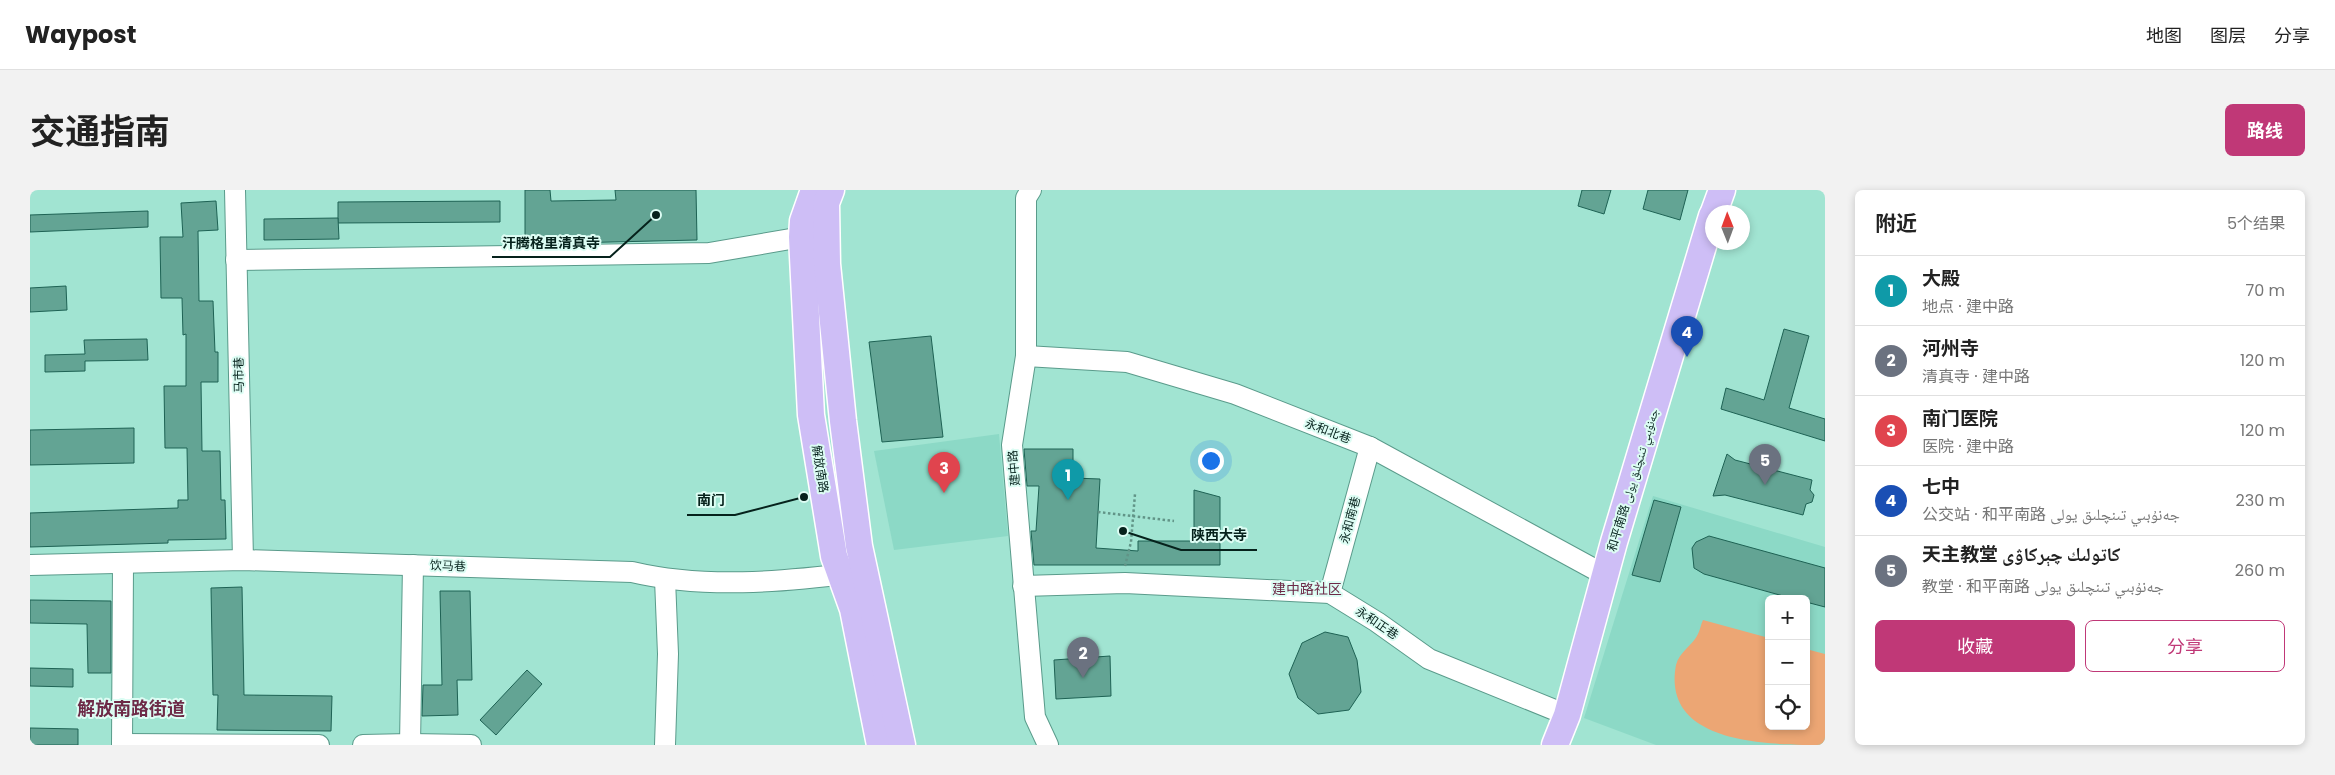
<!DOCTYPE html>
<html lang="zh">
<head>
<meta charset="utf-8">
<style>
  :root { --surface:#fff; --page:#f2f2f2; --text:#222; --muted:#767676; --line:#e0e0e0; --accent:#c03877 }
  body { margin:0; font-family:Poppins,"Noto Naskh Arabic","Noto Sans SC",sans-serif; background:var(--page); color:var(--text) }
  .controls { position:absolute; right:15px; bottom:15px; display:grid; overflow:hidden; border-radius:8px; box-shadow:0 2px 8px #0003 }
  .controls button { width:45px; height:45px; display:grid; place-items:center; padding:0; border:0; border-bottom:1px solid var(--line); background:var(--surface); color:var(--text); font:25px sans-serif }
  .compass { position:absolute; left:1675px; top:15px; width:45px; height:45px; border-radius:50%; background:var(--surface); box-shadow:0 2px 8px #0003; rotate:359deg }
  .you { position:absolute; left:1180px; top:270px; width:18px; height:18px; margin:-12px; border:4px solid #fff; border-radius:50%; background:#1a73e8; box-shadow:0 0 0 8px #1a73e833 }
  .badge { display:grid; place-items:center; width:32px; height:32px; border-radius:50%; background:var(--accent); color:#fff; font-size:16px; font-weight:700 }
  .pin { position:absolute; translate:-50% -41px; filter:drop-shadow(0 1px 2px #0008) }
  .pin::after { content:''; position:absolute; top:26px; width:18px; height:15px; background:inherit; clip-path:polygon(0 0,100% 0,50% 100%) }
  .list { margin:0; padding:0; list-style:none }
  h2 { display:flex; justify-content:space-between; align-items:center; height:65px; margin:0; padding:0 20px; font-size:21px }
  h2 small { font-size:16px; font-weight:400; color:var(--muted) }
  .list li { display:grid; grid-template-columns:32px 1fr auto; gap:15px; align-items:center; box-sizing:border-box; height:70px; padding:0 20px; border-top:1px solid var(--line) }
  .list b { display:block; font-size:19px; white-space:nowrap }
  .list p { margin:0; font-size:16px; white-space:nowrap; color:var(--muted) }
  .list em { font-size:16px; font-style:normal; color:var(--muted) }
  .actions { display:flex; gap:10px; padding:15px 20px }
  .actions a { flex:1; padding:11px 0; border:1px solid var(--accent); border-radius:8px; text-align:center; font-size:18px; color:var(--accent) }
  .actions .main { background:var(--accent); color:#fff }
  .icon { flex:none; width:28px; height:28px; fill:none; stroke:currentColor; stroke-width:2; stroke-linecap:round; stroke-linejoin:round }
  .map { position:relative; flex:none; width:1795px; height:555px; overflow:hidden; border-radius:8px }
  header { display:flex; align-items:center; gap:30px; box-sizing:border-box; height:70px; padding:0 25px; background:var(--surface); border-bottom:1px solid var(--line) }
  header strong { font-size:24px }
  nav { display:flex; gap:28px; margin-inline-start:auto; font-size:18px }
  .intro { display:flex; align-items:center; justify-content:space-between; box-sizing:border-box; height:120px; padding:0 30px }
  h1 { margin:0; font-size:35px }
  .button { padding:12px 22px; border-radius:8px; background:var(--accent); color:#fff; font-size:18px; font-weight:700 }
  main { display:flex; gap:30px; padding:0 30px }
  aside { flex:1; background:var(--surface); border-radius:8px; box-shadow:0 2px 8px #0003 }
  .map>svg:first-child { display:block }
  .built { fill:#8cd9c6; fill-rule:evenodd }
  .green { fill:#eca674 }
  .building { fill:#63a494; stroke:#1e6254 }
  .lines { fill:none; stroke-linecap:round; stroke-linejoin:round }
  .minor-casing { stroke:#5a9b8b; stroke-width:22 }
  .major-casing { stroke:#fff; stroke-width:29 }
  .path { stroke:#619487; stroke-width:2.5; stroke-dasharray:2.5 2.5; stroke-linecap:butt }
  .minor { stroke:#fff; stroke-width:20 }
  .major { stroke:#cebef6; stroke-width:26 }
  .labels { text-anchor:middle; stroke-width:4; stroke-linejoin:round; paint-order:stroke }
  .street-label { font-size:12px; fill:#06221c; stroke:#ddfdf4 }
  .neighbourhood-label { font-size:14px; fill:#6d2a47; stroke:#ddfdf4 }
  .district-label { font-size:18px; font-weight:bold; fill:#6d2a47; stroke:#ddfdf4 }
  .leader { fill:none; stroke:#06221c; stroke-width:2 }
  .callout-dot { fill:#06221c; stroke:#ddfdf4; stroke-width:2 }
  .callout-label { font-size:14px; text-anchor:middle; font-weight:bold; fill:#06221c; stroke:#ddfdf4; stroke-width:4; stroke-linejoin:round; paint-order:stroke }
</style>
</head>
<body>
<header>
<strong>Waypost</strong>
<nav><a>地图</a><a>图层</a><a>分享</a></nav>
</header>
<div class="intro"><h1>交通指南</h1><a class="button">路线</a></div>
<main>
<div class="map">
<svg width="1795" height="555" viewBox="0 0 1795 555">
  <rect width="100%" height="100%" fill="#a1e4d2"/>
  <g class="built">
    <polygon points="969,244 978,346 864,360 844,261"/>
    <path d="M 1623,306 L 1795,357 L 1795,555 L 1626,555 L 1554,528 ZM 1739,409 L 1776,409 L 1776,536 L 1739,536 Z"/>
  </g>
  <path class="green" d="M 1673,430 L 1739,448 L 1739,536 L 1776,536 L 1776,459 L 1795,464 L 1795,555 C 1739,555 1631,555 1646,475 C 1649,462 1663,455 1668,444 C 1670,440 1671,434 1673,430 Z"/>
  <g class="building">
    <polygon points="495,0 520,0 521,11 586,10 585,0 666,0 667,50 495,54"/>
    <polygon points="1552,0 1581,0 1574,24 1548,16"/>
    <polygon points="1618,0 1658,0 1650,30 1613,19"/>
    <polygon points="186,11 188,40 168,41 169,111 183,111 185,162 188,162 188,192 171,192 172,261 190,261 191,310 195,310 196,349 138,350 138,353 0,357 0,323 148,318 148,310 158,310 157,258 135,258 134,196 156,196 156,144 153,145 152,108 131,108 130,47 153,47 151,13"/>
    <polygon points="470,11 470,32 308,33 308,12"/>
    <polygon points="118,21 118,37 0,42 0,25"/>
    <polygon points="308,28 309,49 234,50 234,29"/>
    <polygon points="36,96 37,120 0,122 0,98"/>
    <polygon points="1754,139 1779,146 1759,218 1795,229 1795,251 1691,219 1696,198 1734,210"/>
    <polygon points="901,146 913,247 852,252 839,152"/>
    <polygon points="117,149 118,170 55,171 55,181 15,182 15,165 55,164 54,150"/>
    <polygon points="104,238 104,273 0,275 0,240"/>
    <polygon points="994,259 1043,259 1043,288 1070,289 1066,358 1108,361 1108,351 1164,351 1164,300 1190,307 1190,375 1004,375 1001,341 1006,341 1009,296 997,296"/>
    <polygon points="1697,264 1705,270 1782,290 1780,300 1784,305 1782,312 1776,314 1773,325 1695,305 1683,306"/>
    <polygon points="1624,310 1651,317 1630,392 1602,385"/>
    <polygon points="1679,346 1795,378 1795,417 1776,412 1776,409 1764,409 1674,384 1664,378 1662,358 1666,352"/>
    <polygon points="212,397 214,505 302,506 301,541 187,540 188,505 183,505 181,398"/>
    <polygon points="410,401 440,401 442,490 427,490 428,525 392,526 393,495 412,495"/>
    <polygon points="0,410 81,411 81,483 58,483 57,434 0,433"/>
    <polygon points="1295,442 1318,447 1327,470 1331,502 1319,520 1288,524 1268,508 1259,484 1272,453"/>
    <polygon points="1080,466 1081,506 1026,509 1024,470"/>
    <polygon points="0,478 43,479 43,497 0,496"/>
    <polygon points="497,480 512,494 466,545 450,530"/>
    <polygon points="0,538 48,539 48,555 0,555"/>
  </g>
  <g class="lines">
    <defs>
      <g id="minor">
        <polyline points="205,0 213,370"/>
        <polyline points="1001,0 996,8 996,166 982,255 1005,527 1018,555"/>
        <polyline points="206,70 679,63 772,47"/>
        <polyline points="996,166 1097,172 1205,204 1340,257 1575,385"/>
        <path d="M 0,375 L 213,370 L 602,382 C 674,399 751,392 824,383"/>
        <polyline points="635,389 638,464 635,555"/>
        <polyline points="993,396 1095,393 1300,403 1347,432 1399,469 1537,525"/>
        <polyline points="1300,403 1340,257"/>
        <polyline points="92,554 289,555"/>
        <polyline points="380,554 441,555"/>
        <polyline points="92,555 93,374"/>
        <polyline points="333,555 380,554 383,375"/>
      </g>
      <g id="major">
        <polyline points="784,0 773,31 772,47 781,225 804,366 823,419 850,555"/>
        <polyline points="801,0 796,13 797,74 813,231 829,356 872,555"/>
        <polyline points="1684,22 1692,0"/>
        <polyline points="1525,555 1537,525 1584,352 1682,26"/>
      </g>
    </defs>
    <use href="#minor" class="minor-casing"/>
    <use href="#major" class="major-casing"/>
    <g class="path">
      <polyline points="1068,322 1144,331"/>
      <polyline points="1095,376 1101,352 1105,304"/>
    </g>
    <use href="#minor" class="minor"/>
    <use href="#major" class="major"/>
  </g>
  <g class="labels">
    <g class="street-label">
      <text transform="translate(209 185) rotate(-91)" y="4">马市巷</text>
      <text transform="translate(1298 241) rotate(21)" y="4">永和北巷</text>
      <text transform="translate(984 278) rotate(-95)" y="4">建中路</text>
      <text transform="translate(790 279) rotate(81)" y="4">解放南路</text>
      <text transform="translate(1603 290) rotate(-73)" y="4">和平南路 جەنۇبىي تىنچلىق يولى</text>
      <text transform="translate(1320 330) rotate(-75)" y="4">永和南巷</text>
      <text transform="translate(418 376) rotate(2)" y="4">饮马巷</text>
      <text transform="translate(1347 433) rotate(34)" y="4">永和正巷</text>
    </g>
    <g class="neighbourhood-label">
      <text x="1277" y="404">建中路社区</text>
    </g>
    <g class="district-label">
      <text x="101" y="525">解放南路街道</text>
    </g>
  </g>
  <path class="leader" d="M626 25L580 67H462M774 307L705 325H657M1093 341L1151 360H1227"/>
  <g class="callout-dot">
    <circle cx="626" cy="25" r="5"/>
    <circle cx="774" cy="307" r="5"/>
    <circle cx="1093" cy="341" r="5"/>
  </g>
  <g class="callout-label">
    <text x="521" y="58">汗腾格里清真寺</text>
    <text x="681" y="315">南门</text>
    <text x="1189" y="350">陕西大寺</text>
  </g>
</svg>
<div class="controls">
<button>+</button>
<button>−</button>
<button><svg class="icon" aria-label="locate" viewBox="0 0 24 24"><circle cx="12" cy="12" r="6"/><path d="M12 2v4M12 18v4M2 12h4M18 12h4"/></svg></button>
</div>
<svg class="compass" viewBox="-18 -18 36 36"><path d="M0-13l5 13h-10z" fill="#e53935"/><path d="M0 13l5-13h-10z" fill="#767676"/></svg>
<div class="you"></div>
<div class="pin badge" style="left:1038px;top:310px;background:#0f9aa8">1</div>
<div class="pin badge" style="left:1053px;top:488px;background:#6b7280">2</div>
<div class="pin badge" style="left:914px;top:303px;background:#e0444e">3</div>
<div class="pin badge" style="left:1657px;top:167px;background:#1a4fb4">4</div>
<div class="pin badge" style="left:1735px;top:295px;background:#6b7280">5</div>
</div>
<aside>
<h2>附近<small>5个结果</small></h2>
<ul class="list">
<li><span class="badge" style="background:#0f9aa8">1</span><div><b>大殿</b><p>地点 · 建中路</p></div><em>70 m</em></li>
<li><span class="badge" style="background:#6b7280">2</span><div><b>河州寺</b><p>清真寺 · 建中路</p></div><em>120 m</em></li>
<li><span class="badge" style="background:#e0444e">3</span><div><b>南门医院</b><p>医院 · 建中路</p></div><em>120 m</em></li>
<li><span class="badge" style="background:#1a4fb4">4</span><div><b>七中</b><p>公交站 · 和平南路 جەنۇبىي تىنچلىق يولى</p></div><em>230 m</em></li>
<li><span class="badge" style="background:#6b7280">5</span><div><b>天主教堂 كاتولىك چېركاۋى</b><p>教堂 · 和平南路 جەنۇبىي تىنچلىق يولى</p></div><em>260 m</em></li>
</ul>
<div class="actions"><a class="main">收藏</a><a>分享</a></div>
</aside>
</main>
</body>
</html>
